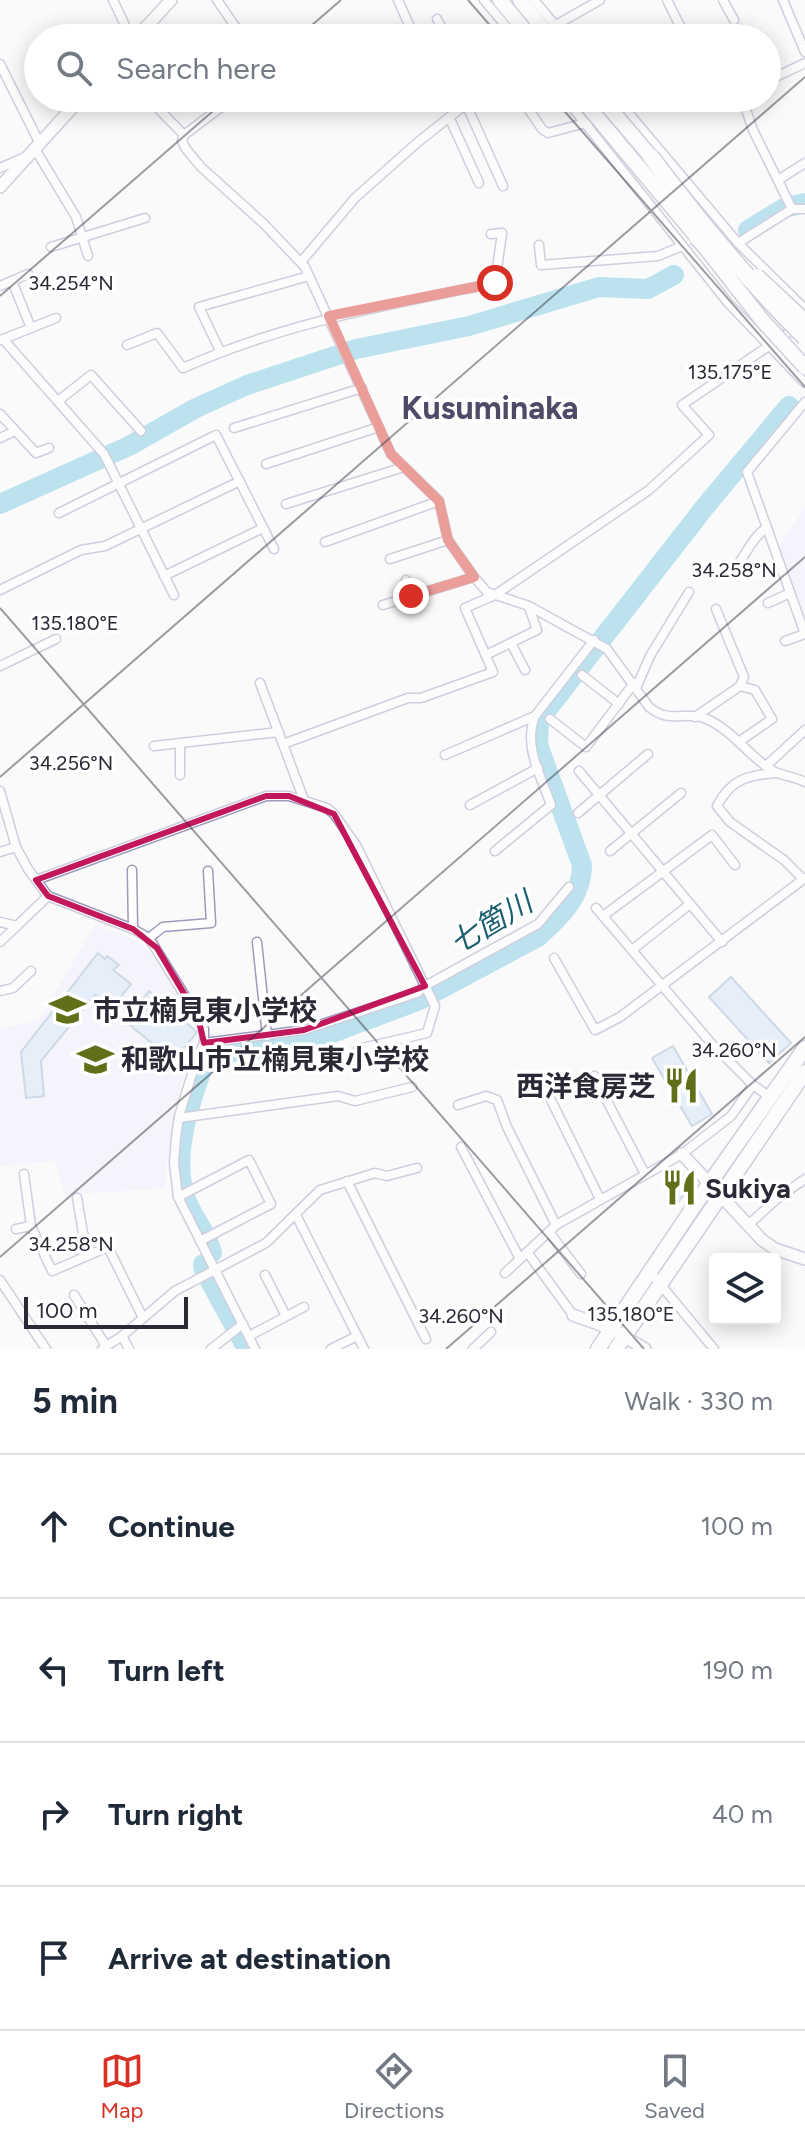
<!DOCTYPE html>
<html lang="en">
<head>
<meta charset="utf-8">
<style>
  :root { --surface:#fff; --page:#f6f6f7; --text:#1f2937; --muted:#747a83; --line:#e0e1e3; --accent:#d93025 }
  body { margin:0; font-family:Figtree,"Noto Sans JP",sans-serif; background:var(--page); color:var(--text) }
  .controls { position:absolute; right:24px; bottom:24px; display:grid; overflow:hidden; border-radius:8px; box-shadow:0 4px 20px #0003 }
  .controls button { width:72px; height:72px; display:grid; place-items:center; padding:0; border:0; border-bottom:2px solid var(--line); background:var(--surface); color:var(--text); font:40px sans-serif }
  .scale { position:absolute; left:24px; bottom:20px; width:164px; box-sizing:border-box; padding-left:8px; border:4px solid #2a2936; border-top:0; font-size:22px; line-height:28px; white-space:nowrap; color:#2a2936; -webkit-text-stroke:6px #fff; paint-order:stroke }
  .stop { position:absolute; width:24px; height:24px; margin:-18px; border:6px solid #d93025; border-radius:50%; background:#fff }
  .stop.end { background:#d93025; border-color:#fff; box-shadow:0 2px 8px #0008 }
  .list { margin:0; padding:0; list-style:none }
  h2 { display:flex; justify-content:space-between; align-items:center; height:104px; margin:0; padding:0 32px; font-size:34px }
  h2 small { font-size:26px; font-weight:400; color:var(--muted) }
  .list li { display:grid; grid-template-columns:52px 1fr auto; gap:24px; align-items:center; box-sizing:border-box; height:144px; padding:0 32px; border-top:2px solid var(--line) }
  .list b { display:block; font-size:30px; white-space:nowrap }
  .list em { font-size:26px; font-style:normal; color:var(--muted) }
  .icon { flex:none; width:44px; height:44px; fill:none; stroke:currentColor; stroke-width:2; stroke-linecap:round; stroke-linejoin:round }
  .map { position:relative; flex:none; width:805px; height:1349px; overflow:hidden }
  .search { position:absolute; background:var(--surface); box-shadow:0 4px 20px #0003; left:24px; right:24px; top:24px; height:88px; display:flex; align-items:center; gap:20px; box-sizing:border-box; padding:0 28px; border-radius:44px; color:var(--muted); font-size:30px }
  .sheet { height:680px; background:var(--surface) }
  nav { display:flex; justify-content:space-around; align-items:center; box-sizing:border-box; height:112px; border-top:2px solid var(--line); background:var(--surface); font-size:22px; color:var(--muted) }
  nav a { display:grid; justify-items:center; gap:4px }
  nav .on { color:var(--accent) }
  .map>svg:first-child { display:block }
  .built { fill:#efeeff }
  .lines { fill:none; stroke-linecap:round; stroke-linejoin:round }
  .river { stroke:#72c6e1; stroke-width:20 }
  .building { fill:#cfe1f9; stroke:#9ab1cd; stroke-width:2 }
  .minor-casing { stroke:#9d9abb; stroke-width:11 }
  .tertiary-casing { stroke:#9d9abb; stroke-width:14 }
  .primary-casing { stroke:#9d9abb; stroke-width:17 }
  .trunk-casing { stroke:#9d9abb; stroke-width:17 }
  .minor { stroke:#fff; stroke-width:8 }
  .tertiary { stroke:#fff; stroke-width:11 }
  .primary { stroke:#fff; stroke-width:14 }
  .trunk { stroke:#fff; stroke-width:14 }
  .trunk-bridge-casing { stroke:#9d9abb; stroke-width:17; stroke-linecap:butt }
  .motorway-bridge-casing { stroke:#9d9abb; stroke-width:19; stroke-linecap:butt }
  .trunk-bridge { stroke:#fff; stroke-width:14 }
  .motorway-bridge { stroke:#fff; stroke-width:16 }
  .route { stroke:#d93025; stroke-width:10 }
  .marked { fill:none; stroke:#c2185b; stroke-width:6; stroke-linejoin:round }
  .ticks { fill:none; stroke:#2a2936; stroke-width:2; stroke-opacity:0.45 }
  .labels { text-anchor:middle; stroke-width:7; stroke-linejoin:round; paint-order:stroke }
  .poi-label { font-size:28px; font-weight:bold; fill:#2a2936; stroke:#fff; text-anchor:start }
  .water-label { font-size:30px; font-style:italic; fill:#1c5f72; stroke:#fff }
  .quarter-label { font-size:32px; font-weight:bold; fill:#4e4b68; stroke:#fff }
  .ticks-label { font-size:20px; text-anchor:middle; fill:#2a2936; stroke:#fff; stroke-width:7; stroke-linejoin:round; paint-order:stroke }
</style>
</head>
<body>
<div class="map">
<svg width="805" height="1349" viewBox="0 0 805 1349">
  <rect width="100%" height="100%" fill="#fafafa"/>
  <g class="built">
    <polygon points="805,507 805,623 778,548"/>
    <polygon points="95,925 138,941 150,952 200,1029 179,1088 165,1176 166,1188 65,1195 55,1161 0,1166 0,1028 38,1021"/>
  </g>
  <g class="lines">
    <g class="river">
      <polyline points="748,230 784,208 805,203"/>
      <polyline points="0,504 129,446 196,408 247,385 356,349 469,326 599,287 648,289 674,275"/>
      <path d="M 212,1253 C 208,1235 195,1220 187,1202 C 169,1157 191,1099 207,1056 L 311,1041 L 420,1000 L 538,937 C 560,917 582,897 582,865 L 538,745 L 539,720 L 704,508 L 789,406"/>
      <polyline points="203,1264 204,1270 247,1349"/>
    </g>
  </g>
  <g class="building">
    <polygon points="98,953 105,959 107,956 119,965 113,970 131,984 111,1009 95,995 41,1061 44,1096 26,1098 21,1052"/>
    <polygon points="731,977 791,1043 769,1063 709,997"/>
    <polygon points="149,991 197,1032 174,1061 126,1022"/>
    <polygon points="673,1046 712,1114 692,1126 652,1058"/>
    <polygon points="682,1175 693,1182 679,1201 667,1192"/>
  </g>
  <g class="lines">
    <defs>
      <g id="minor">
        <polyline points="113,0 131,38"/>
        <polyline points="217,0 241,35"/>
        <polyline points="398,0 415,38"/>
        <polyline points="484,0 516,38"/>
        <polyline points="534,0 566,38"/>
        <polyline points="667,0 686,38"/>
        <polyline points="723,0 734,20"/>
        <polyline points="783,0 805,52"/>
        <polyline points="437,19 447,38"/>
        <polyline points="556,25 600,0"/>
        <polyline points="740,29 744,38"/>
        <polyline points="0,64 40,144"/>
        <polyline points="767,81 805,63"/>
        <path d="M 148,98 L 184,135 L 182,141 L 186,149 L 201,167 L 264,224 L 305,267 L 391,454 L 439,501 L 448,540 L 474,577 L 487,592 L 529,606 L 607,649 L 649,707 C 670,724 682,711 704,718 C 733,729 749,758 775,772 C 784,776 795,777 805,782"/>
        <polyline points="521,98 542,129 548,133 589,122"/>
        <polyline points="565,98 729,304 805,383"/>
        <polyline points="616,98 738,243 805,309"/>
        <polyline points="742,98 753,130 792,209 805,209"/>
        <polyline points="466,104 503,186"/>
        <polyline points="621,111 654,98"/>
        <polyline points="450,119 479,183"/>
        <polyline points="184,135 233,98"/>
        <polyline points="35,149 76,217 88,256"/>
        <polyline points="0,168 25,157"/>
        <polyline points="778,180 805,163"/>
        <polyline points="738,243 792,209"/>
        <polyline points="539,245 541,265 658,256 682,246"/>
        <polyline points="51,247 145,218"/>
        <polyline points="301,262 355,198 418,142 466,104 464,98"/>
        <polyline points="12,281 31,328"/>
        <polyline points="0,286 28,274"/>
        <polyline points="3,339 104,454 174,595"/>
        <polyline points="1,340 56,318"/>
        <path d="M 127,345 L 157,333 L 183,368 C 284,323 387,305 495,283 L 502,233 L 491,234"/>
        <polyline points="220,351 199,307 309,276"/>
        <polyline points="58,401 91,375 141,431"/>
        <polyline points="805,402 747,472 805,634"/>
        <polyline points="0,414 36,453 49,448"/>
        <polyline points="234,428 362,388"/>
        <polyline points="0,438 15,431"/>
        <polyline points="266,464 379,427"/>
        <polyline points="286,504 404,467"/>
        <polyline points="59,513 216,435 274,549"/>
        <polyline points="325,542 439,501"/>
        <polyline points="390,559 448,540"/>
        <path d="M 737,566 C 746,554 754,535 767,528"/>
        <polyline points="164,576 263,528"/>
        <polyline points="406,580 411,596"/>
        <polyline points="0,590 81,550 105,546 240,481"/>
        <polyline points="768,603 790,593"/>
        <polyline points="383,605 474,577"/>
        <polyline points="785,641 805,634"/>
        <polyline points="511,643 525,670"/>
        <polyline points="486,655 537,630 529,607"/>
        <polyline points="0,666 56,639"/>
        <polyline points="582,675 619,704"/>
        <polyline points="260,683 304,800"/>
        <polyline points="637,686 650,656 689,592"/>
        <polyline points="695,717 740,686 744,677 716,609"/>
        <polyline points="550,719 586,747 634,683"/>
        <polyline points="740,741 772,719 755,690 740,686"/>
        <polyline points="283,744 408,698 421,698 493,672 465,608 495,595 649,490 709,435 682,405 798,326"/>
        <polyline points="154,746 279,732"/>
        <polyline points="445,755 535,716"/>
        <polyline points="767,765 805,730"/>
        <polyline points="579,771 722,942"/>
        <path d="M 776,773 C 748,775 731,779 717,806 L 730,822 L 784,860 L 803,879"/>
        <polyline points="180,775 180,743"/>
        <polyline points="0,791 16,847 28,869 48,896 133,929 149,938 198,1017 204,1029 204,1043 195,1064 179,1116 176,1137 174,1163 178,1197 255,1349"/>
        <polyline points="470,805 538,768"/>
        <polyline points="578,813 648,754"/>
        <path d="M 495,851 L 551,805 C 541,776 523,746 535,716 L 594,640"/>
        <polyline points="610,851 681,793"/>
        <polyline points="0,852 16,847"/>
        <polyline points="132,870 133,929"/>
        <polyline points="36,880 266,796 289,796 327,808 334,814 356,845 435,1006 427,1033 358,1049"/>
        <polyline points="596,908 711,1043 753,1085 770,1097"/>
        <polyline points="603,916 712,835 735,865"/>
        <polyline points="0,922 17,926"/>
        <polyline points="149,938 163,927 211,923 208,871"/>
        <polyline points="0,942 48,896"/>
        <polyline points="257,942 267,1036"/>
        <polyline points="632,950 690,904"/>
        <polyline points="554,958 595,1030 620,1017 805,878"/>
        <polyline points="0,991 13,988 31,971"/>
        <polyline points="204,1043 304,1030 417,993 425,986 538,924 569,887"/>
        <polyline points="594,1076 645,1174"/>
        <polyline points="546,1090 600,1199"/>
        <polyline points="458,1105 486,1096 497,1100 507,1127 556,1225"/>
        <polyline points="179,1118 338,1096 355,1101 412,1087"/>
        <polyline points="461,1147 520,1259"/>
        <polyline points="24,1174 31,1226 52,1271 108,1247 143,1318"/>
        <polyline points="347,1181 426,1339"/>
        <polyline points="178,1197 249,1160 271,1204 200,1241"/>
        <polyline points="77,1198 83,1233 91,1253"/>
        <polyline points="296,1215 364,1349"/>
        <polyline points="748,1225 779,1197 805,1179"/>
        <polyline points="16,1229 31,1226"/>
        <polyline points="549,1232 581,1274"/>
        <polyline points="527,1252 573,1315"/>
        <polyline points="650,1272 714,1349"/>
        <polyline points="505,1273 556,1225 682,1154 731,1116 753,1085"/>
        <polyline points="265,1275 286,1316"/>
        <polyline points="0,1280 46,1349"/>
        <polyline points="74,1295 106,1346"/>
        <polyline points="122,1336 129,1349"/>
        <polyline points="249,1336 304,1307"/>
        <polyline points="102,1349 122,1336 175,1291 266,1243 320,1190 375,1173 387,1176 417,1168"/>
        <polyline points="211,1349 243,1324"/>
        <polyline points="331,1349 357,1336"/>
        <polyline points="473,1349 491,1332"/>
      </g>
      <g id="tertiary">
        <polyline points="136,38 171,0"/>
        <polyline points="0,187 81,98"/>
        <polyline points="682,1154 762,1240 775,1249 805,1259"/>
        <polyline points="573,1315 612,1329 645,1349"/>
      </g>
      <g id="primary">
        <polyline points="598,1349 709,1184 805,1048"/>
        <polyline points="616,1349 805,1072"/>
      </g>
      <g id="trunk">
        <polyline points="500,0 531,38"/>
        <polyline points="520,0 551,38"/>
      </g>
    </defs>
    <use href="#minor" class="minor-casing"/>
    <use href="#tertiary" class="tertiary-casing"/>
    <use href="#primary" class="primary-casing"/>
    <use href="#trunk" class="trunk-casing"/>
    <use href="#minor" class="minor"/>
    <use href="#tertiary" class="tertiary"/>
    <use href="#primary" class="primary"/>
    <use href="#trunk" class="trunk"/>
    <defs>
      <g id="trunk-bridge">
        <polyline points="581,98 697,237 762,320 805,367"/>
        <polyline points="601,98 658,165"/>
        <polyline points="757,276 805,321"/>
      </g>
      <g id="motorway-bridge">
        <path d="M 651,157 C 698,220 748,281 805,337"/>
        <polyline points="697,237 723,265"/>
      </g>
    </defs>
    <use href="#trunk-bridge" class="trunk-bridge-casing"/>
    <use href="#motorway-bridge" class="motorway-bridge-casing"/>
    <use href="#trunk-bridge" class="trunk-bridge"/>
    <use href="#motorway-bridge" class="motorway-bridge"/>
  </g>
  <g class="lines">
    <polyline class="route" points="411,596 474,577 448,540 439,501 391,454 329,316 495,283"/>
  </g>
  <path d="M0 0H805V1349H0ZM 266,796 L 289,796 L 334,814 L 425,986 L 304,1030 L 204,1043 L 198,1017 L 157,948 L 133,929 L 48,896 L 36,880 Z" fill="#fafafa" fill-opacity=".55" fill-rule="evenodd"/>
  <path class="marked" d="M 266,796 L 289,796 L 334,814 L 425,986 L 304,1030 L 204,1043 L 198,1017 L 157,948 L 133,929 L 48,896 L 36,880 Z"/>
  <path class="ticks" d="M 468,0 L 501,38M 297,38 L 341,0M 553,98 L 805,387M 0,296 L 228,98M 0,608 L 644,1349M 0,777 L 805,77M 0,1257 L 805,557M 446,1349 L 805,1037"/>
  <defs>
    <symbol id="school-bare" viewBox="-9 -9 18 18"><path d="M0-5L7-2L0 1L-7-2ZM-4 1L0 2.5L4 1V4Q0 6-4 4Z" fill="#626f19" stroke="#fff" stroke-width="2.5" paint-order="stroke"/></symbol>
    <symbol id="restaurant-bare" viewBox="-9 -9 18 18"><path d="M-5-6h1v4h1v-4h1v4h1v-4h1v5L-1.5 .5V6h-2V.5L-5-1ZM5-6V6H3V1.5H1.5Q1.5-4 5-6Z" fill="#626f19" stroke="#fff" stroke-width="2.5" paint-order="stroke"/></symbol>
  </defs>
  <g fill-rule="evenodd">
    <use href="#school-bare" x="42" y="984" width="51" height="51"/>
    <use href="#school-bare" x="70" y="1034" width="51" height="51"/>
    <use href="#restaurant-bare" x="656" y="1060" width="51" height="51"/>
    <use href="#restaurant-bare" x="654" y="1162" width="51" height="51"/>
  </g>
  <g class="labels">
    <g class="poi-label">
      <text x="93" y="1020">市立楠見東小学校</text>
      <text x="121" y="1069">和歌山市立楠見東小学校</text>
      <text x="656" y="1096" text-anchor="end">西洋食房芝</text>
      <text x="705" y="1198">Sukiya</text>
    </g>
    <g class="water-label">
      <text transform="translate(491 923) rotate(-31)" y="10">七箇川</text>
    </g>
    <g class="quarter-label">
      <text x="490" y="419">Kusuminaka</text>
    </g>
  </g>
  <g class="ticks-label">
    <text x="71" y="290">34.254°N</text>
    <text x="730" y="379">135.175°E</text>
    <text x="734" y="577">34.258°N</text>
    <text x="75" y="630">135.180°E</text>
    <text x="71" y="770">34.256°N</text>
    <text x="734" y="1057">34.260°N</text>
    <text x="71" y="1251">34.258°N</text>
    <text x="631" y="1321">135.180°E</text>
    <text x="461" y="1323">34.260°N</text>
  </g>
</svg>
<div class="controls">
<button><svg class="icon" aria-label="layers" viewBox="0 0 24 24"><path d="M12 4l9 5-9 5-9-5zM3 14l9 5 9-5"/></svg></button>
</div>
<div class="scale">100 m</div>
<div class="stop" style="left:495px;top:283px"></div>
<div class="stop end" style="left:411px;top:596px"></div>
<div class="search"><svg class="icon" aria-label="search" viewBox="0 0 24 24"><circle cx="10" cy="10" r="6"/><path d="M15 15l6 6"/></svg>Search here</div>
</div>
<section class="sheet">
<h2>5 min<small>Walk · 330 m</small></h2>
<ul class="list">
<li><svg class="icon" aria-label="ahead" viewBox="0 0 24 24"><path d="M12 20V5M6 11l6-6 6 6"/></svg><div><b>Continue</b></div><em>100 m</em></li>
<li><svg class="icon" aria-label="left" viewBox="0 0 24 24"><path d="M17 20v-9H6M10 6l-5 5 5 5"/></svg><div><b>Turn left</b></div><em>190 m</em></li>
<li><svg class="icon" aria-label="right" viewBox="0 0 24 24"><path d="M7 20v-9h11M14 6l5 5-5 5"/></svg><div><b>Turn right</b></div><em>40 m</em></li>
<li><svg class="icon" aria-label="arrive" viewBox="0 0 24 24"><path d="M6 21V4h12l-3 4 3 4H6"/></svg><div><b>Arrive at destination</b></div></li>
</ul>
</section>
<nav>
<a class="on"><svg class="icon" aria-label="map" viewBox="0 0 24 24"><path d="M3 6l6-2 6 2 6-2v14l-6 2-6-2-6 2zM9 4v14M15 6v14"/></svg>Map</a>
<a><svg class="icon" aria-label="directions" viewBox="0 0 24 24"><path d="M12 3l9 9-9 9-9-9zM9 14v-3h6M13 9l2 2-2 2"/></svg>Directions</a>
<a><svg class="icon" aria-label="saved" viewBox="0 0 24 24"><path d="M7 4h10v16l-5-4-5 4z"/></svg>Saved</a>
</nav>
</body>
</html>
